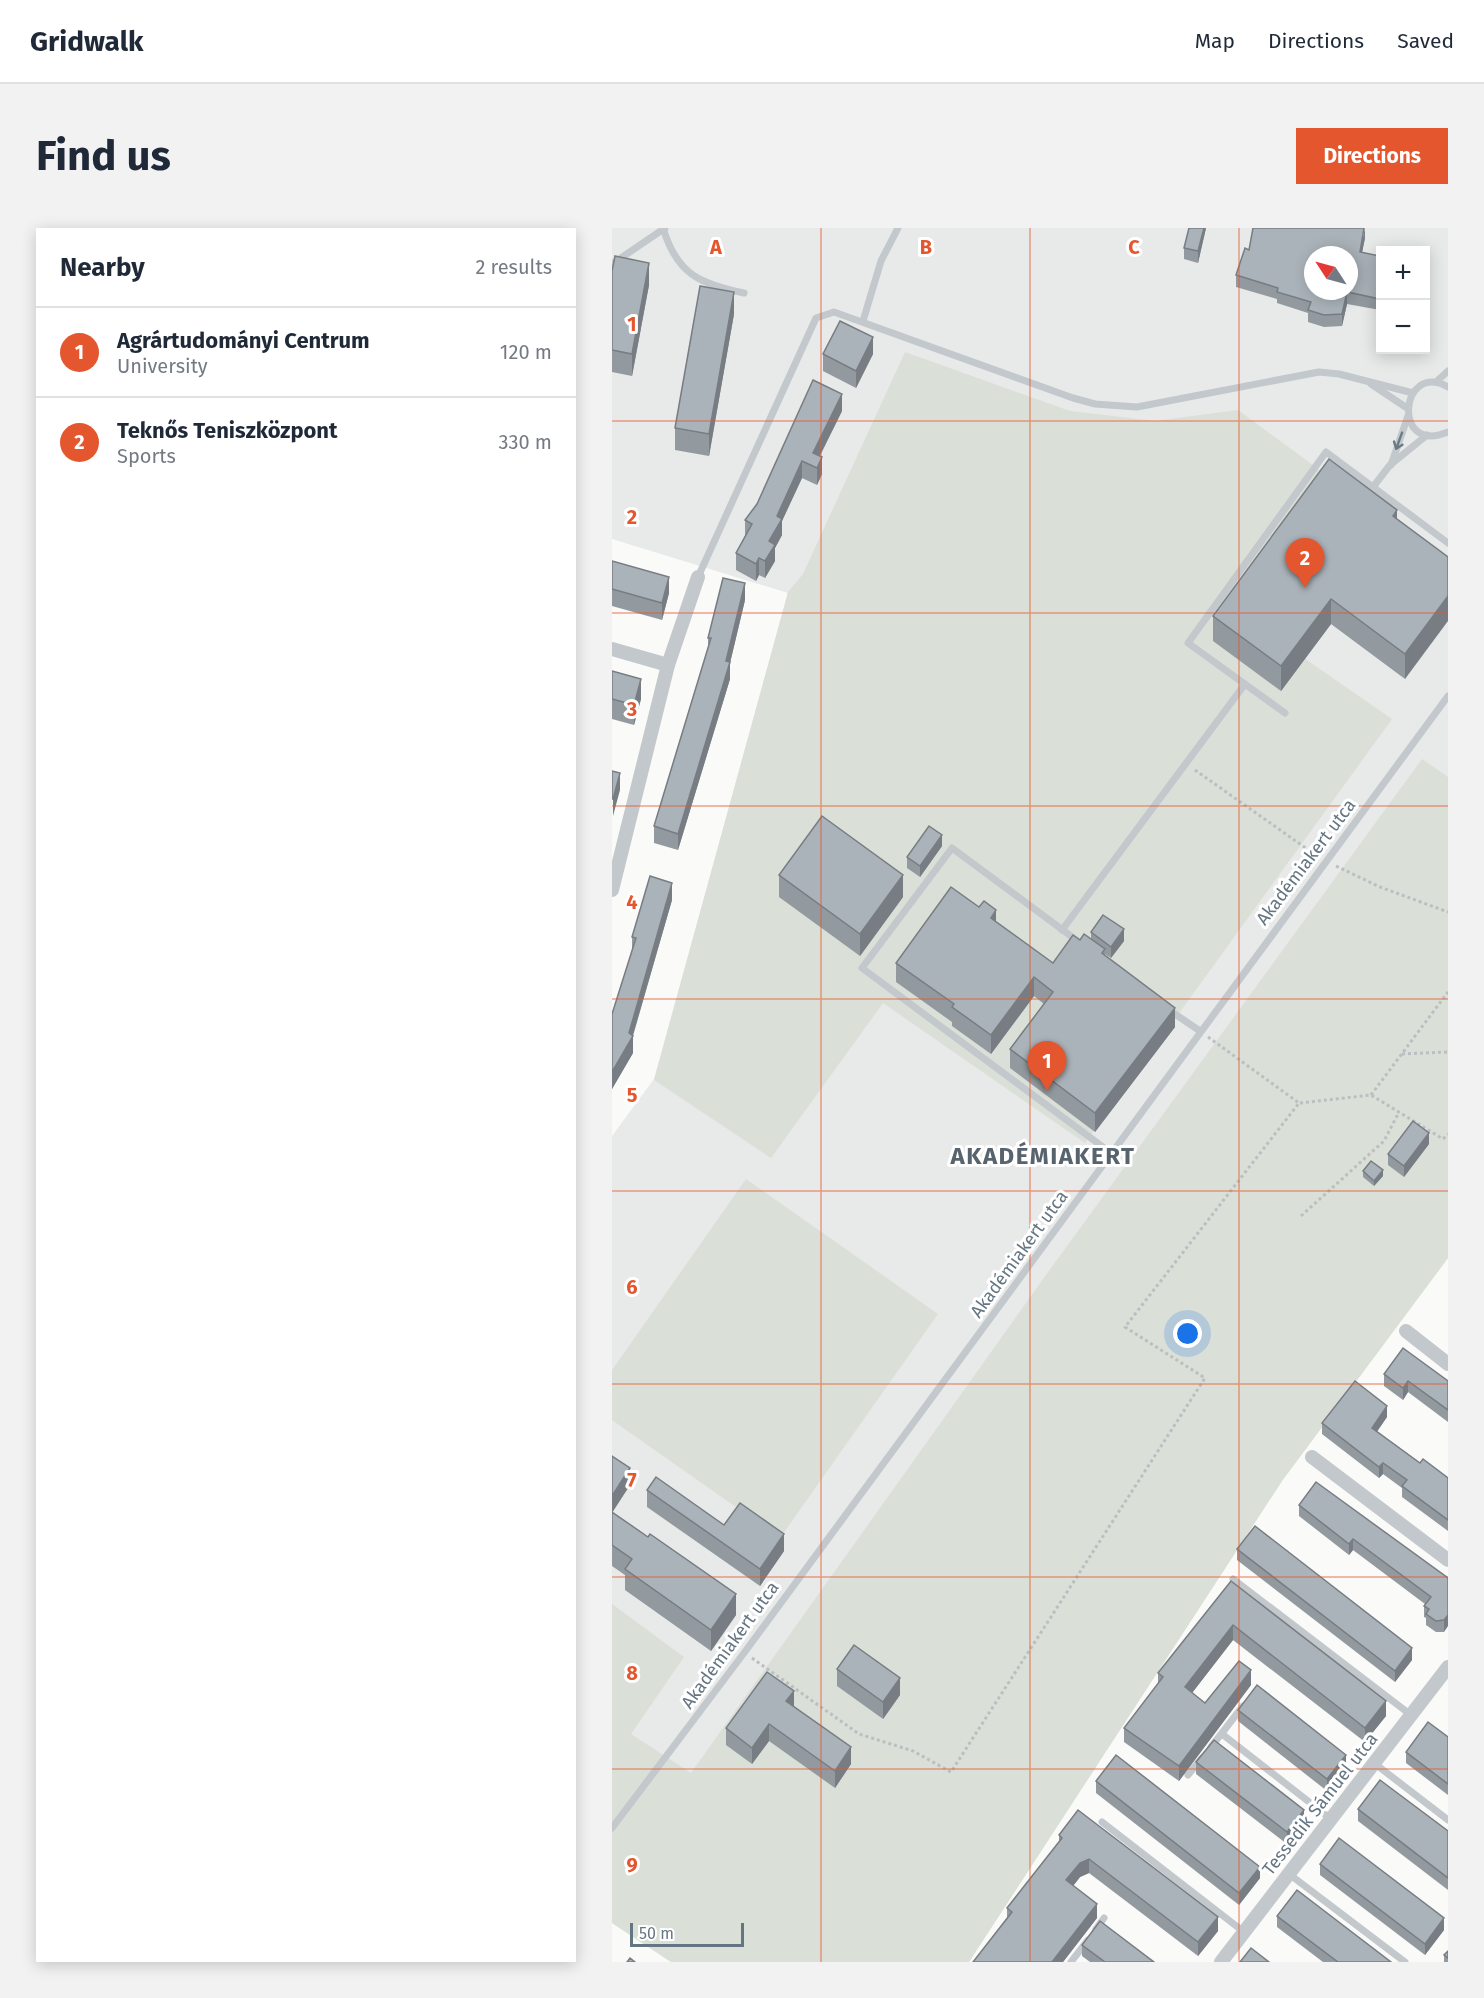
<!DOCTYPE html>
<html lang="en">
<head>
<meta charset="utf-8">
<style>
  :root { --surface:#fff; --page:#f2f2f3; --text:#1f2937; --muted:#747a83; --line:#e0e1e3; --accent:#e4572e }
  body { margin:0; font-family:"Fira Sans",sans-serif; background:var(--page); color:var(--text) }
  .controls { position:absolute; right:18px; top:18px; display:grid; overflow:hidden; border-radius:0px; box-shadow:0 3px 15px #0003 }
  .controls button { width:54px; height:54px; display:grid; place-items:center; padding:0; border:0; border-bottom:2px solid var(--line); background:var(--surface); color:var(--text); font:30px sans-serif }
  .compass { position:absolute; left:692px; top:18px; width:54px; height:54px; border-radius:50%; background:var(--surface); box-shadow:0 3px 15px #0003; rotate:306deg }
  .scale { position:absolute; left:18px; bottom:15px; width:114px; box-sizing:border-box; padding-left:6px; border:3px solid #657683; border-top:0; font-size:16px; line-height:21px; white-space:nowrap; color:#657683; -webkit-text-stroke:4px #fff; paint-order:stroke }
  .you { position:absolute; left:576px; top:1106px; width:21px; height:21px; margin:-15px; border:4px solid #fff; border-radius:50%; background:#1a73e8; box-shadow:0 0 0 9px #1a73e833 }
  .badge { display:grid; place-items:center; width:39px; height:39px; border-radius:50%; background:var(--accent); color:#fff; font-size:20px; font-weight:700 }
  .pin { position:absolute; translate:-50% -50px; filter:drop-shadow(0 2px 3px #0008) }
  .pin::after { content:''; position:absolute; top:32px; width:21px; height:18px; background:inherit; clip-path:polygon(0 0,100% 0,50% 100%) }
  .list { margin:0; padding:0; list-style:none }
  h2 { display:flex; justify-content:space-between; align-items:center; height:78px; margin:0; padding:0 24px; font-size:26px }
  h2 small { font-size:20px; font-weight:400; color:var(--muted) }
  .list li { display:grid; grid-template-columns:39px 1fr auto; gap:18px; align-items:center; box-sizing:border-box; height:90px; padding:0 24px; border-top:2px solid var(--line) }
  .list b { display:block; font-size:22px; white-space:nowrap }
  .list p { margin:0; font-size:20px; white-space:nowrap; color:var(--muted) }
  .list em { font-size:20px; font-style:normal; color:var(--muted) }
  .map { position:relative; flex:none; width:836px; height:1734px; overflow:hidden; border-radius:0px }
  header { display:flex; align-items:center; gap:36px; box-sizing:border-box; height:84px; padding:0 30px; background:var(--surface); border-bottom:2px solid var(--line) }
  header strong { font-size:28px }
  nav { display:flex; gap:33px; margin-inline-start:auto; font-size:21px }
  .intro { display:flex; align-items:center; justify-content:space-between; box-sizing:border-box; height:144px; padding:0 36px }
  h1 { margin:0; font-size:42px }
  .button { padding:15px 27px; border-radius:0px; background:var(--accent); color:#fff; font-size:21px; font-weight:700 }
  main { display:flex; gap:36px; padding:0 36px }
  aside { flex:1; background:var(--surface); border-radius:0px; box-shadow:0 3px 15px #0003 }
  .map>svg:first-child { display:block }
  .built { fill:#e8e9e9; fill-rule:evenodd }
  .green { fill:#dadfd7 }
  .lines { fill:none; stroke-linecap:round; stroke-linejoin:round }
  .path { stroke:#bbbfc2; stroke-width:3; stroke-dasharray:3 3; stroke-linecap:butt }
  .lane { stroke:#c3c8cc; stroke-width:7 }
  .street { stroke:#c3c8cc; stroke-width:14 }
  .wall { fill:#929a9f }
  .shaded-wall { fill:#777d82 }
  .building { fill:#aab3b9; stroke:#777d82; stroke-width:1.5; fill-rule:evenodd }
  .oneway { stroke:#6a7a87 }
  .grid { fill:none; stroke:#e4572e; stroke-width:1.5; stroke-opacity:0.55 }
  .labels { text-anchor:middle; stroke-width:6; stroke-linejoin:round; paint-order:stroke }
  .street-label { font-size:18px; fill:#657683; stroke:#fff }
  .district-label { font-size:24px; font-weight:bold; letter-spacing:1.5px; fill:#57646e; stroke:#fff }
  .grid-label { font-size:20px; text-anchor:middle; font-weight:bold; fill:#e4572e; stroke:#fff; stroke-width:6; stroke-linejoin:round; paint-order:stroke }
</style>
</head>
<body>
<header>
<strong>Gridwalk</strong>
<nav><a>Map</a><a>Directions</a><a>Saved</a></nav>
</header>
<div class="intro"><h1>Find us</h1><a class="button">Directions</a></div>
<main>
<aside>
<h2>Nearby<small>2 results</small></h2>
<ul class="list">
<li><span class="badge">1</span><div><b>Agrártudományi Centrum</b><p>University</p></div><em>120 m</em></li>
<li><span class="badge">2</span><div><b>Teknős Teniszközpont</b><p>Sports</p></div><em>330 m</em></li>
</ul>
</aside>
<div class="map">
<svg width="836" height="1734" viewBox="0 0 836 1734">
  <rect width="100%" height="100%" fill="#fafaf8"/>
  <path class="built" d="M 0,0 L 836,0 L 836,1030 L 670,1253 L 357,1734 L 59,1734 L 0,1695 L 0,908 L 42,851 L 176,365 L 0,311 ZM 768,22 L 814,22 L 814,122 L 768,122 ZM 701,27 L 737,27 L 737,63 L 701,63 Z"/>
  <g class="green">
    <polygon points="293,124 458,183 543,193 626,182 780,295 686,426 780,491 473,915 271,775 159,930 42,852 176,364 191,346"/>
    <polygon points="810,531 836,549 836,1030 670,1253 357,1734 59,1734 0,1695 0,1376 72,1429 19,1506 79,1545 439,1040"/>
    <polygon points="134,951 326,1086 168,1310 0,1192 0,1142"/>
  </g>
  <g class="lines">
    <g class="path">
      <polyline points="583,542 705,628"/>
      <polyline points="724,638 768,659 836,684"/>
      <polyline points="790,826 836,824"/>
      <polyline points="759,867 836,764"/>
      <polyline points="688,875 759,867 831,911 836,906"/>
      <polyline points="689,988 772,913 787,884"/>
      <polyline points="140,1430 247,1506 301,1523 339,1544 593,1150 513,1099 687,875 596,809"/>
    </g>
    <g class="lane">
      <path d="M 52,3 C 66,47 89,56 132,65"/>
      <polyline points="0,36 53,0"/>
      <polyline points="251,93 269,33 286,0"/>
      <polyline points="824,154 836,143"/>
      <polyline points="759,156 795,180"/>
      <path d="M 836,159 C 788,132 779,228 836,204"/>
      <polyline points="779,237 796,188"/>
      <polyline points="761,259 778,237 815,207"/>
      <polyline points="86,349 204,90 222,84 461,170 483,176 525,179 707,144 727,146 801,165"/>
      <polyline points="673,485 576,415 714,224 836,315"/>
      <polyline points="450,702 633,456"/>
      <polyline points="467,714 340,620 250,740 499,925"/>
      <polyline points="557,782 588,803"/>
      <polyline points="621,1351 799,1487"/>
      <polyline points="610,1506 719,1591"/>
      <polyline points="599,1519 631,1478"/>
      <polyline points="762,1535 836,1592"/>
      <polyline points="576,1547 590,1530"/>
      <polyline points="490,1594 632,1704"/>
      <polyline points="0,1600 132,1425 836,468"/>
      <polyline points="677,1646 793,1734"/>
      <polyline points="484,1701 492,1690"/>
      <polyline points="459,1734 476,1712"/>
    </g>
    <g class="street">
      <polyline points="0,421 56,437"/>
      <polyline points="0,662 56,437 86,349"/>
      <polyline points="794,1103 836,1136"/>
      <polyline points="700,1229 836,1332"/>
      <polyline points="609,1734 836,1439"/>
    </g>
  </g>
  <g class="wall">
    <polygon points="594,0 586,35 572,31 572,20"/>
    <polygon points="753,10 750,24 768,28 768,82 735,76 730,98 712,99 696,94 696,85 665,75 665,71 624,59 624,47 637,22"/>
    <polygon points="0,43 37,57 20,148 0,144"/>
    <polygon points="122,86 97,228 63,222 63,200"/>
    <polygon points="211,126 261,126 244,160 211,143"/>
    <polygon points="230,183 208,228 210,246 205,257 190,250 170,293 170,307 163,320 163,333 153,350 147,347 144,353 124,342 124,325 133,308 133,292"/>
    <polygon points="785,291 836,329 793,451 719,396 669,463 601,413 601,388"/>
    <polygon points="0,333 57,365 50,392 0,378"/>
    <polygon points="133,372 118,435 118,451 66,622 42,615 42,598 96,419 96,410"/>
    <polygon points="0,443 29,471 22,497 0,491"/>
    <polygon points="330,618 308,649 295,640 295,629"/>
    <polygon points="167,647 291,669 248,728 167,669"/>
    <polygon points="60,672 21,808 21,825 0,861 0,786 20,723 20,709"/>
    <polygon points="384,694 441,735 468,712 479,711 479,704 512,713 499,730 493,726 493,727 563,799 483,904 398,840 398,821 432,776 422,768 379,826 340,798 340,794 284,754 284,735"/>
    <polygon points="817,916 792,949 776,937 776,926"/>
    <polygon points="751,943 771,948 762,958 751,949"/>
    <polygon points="772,1146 836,1153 836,1194 796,1164 791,1172 772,1158"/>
    <polygon points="775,1189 765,1203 808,1235 836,1250 836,1303 790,1269 790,1260 771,1246 767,1250 710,1206 710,1195"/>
    <polygon points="0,1228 18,1257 0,1284 124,1387 99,1423 13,1362 13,1347 0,1338"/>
    <polygon points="35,1262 112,1297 172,1323 148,1358 35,1279"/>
    <polygon points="687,1277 836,1350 832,1404 824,1404 814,1397 814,1390 812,1389 812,1378 813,1376 741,1322 737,1327 687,1288"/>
    <polygon points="625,1321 800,1432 783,1454 625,1332"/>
    <polygon points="619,1353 774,1488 753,1514 621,1412 580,1465 593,1475 639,1457 567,1553 512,1514 512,1500 546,1455 546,1445"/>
    <polygon points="225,1441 288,1467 271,1491 225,1458"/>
    <polygon points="182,1478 239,1536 223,1560 157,1513 140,1536 114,1517 114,1500"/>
    <polygon points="626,1482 734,1538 715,1563 626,1493"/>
    <polygon points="836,1509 836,1567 794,1535 794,1524"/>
    <polygon points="584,1534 692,1593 675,1616 584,1546"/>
    <polygon points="484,1553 648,1650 627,1677 484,1565"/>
    <polygon points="746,1581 836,1603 836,1662 746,1593"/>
    <polygon points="447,1607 606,1703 586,1728 477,1645 468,1649 461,1658 485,1690 451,1734 361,1734 395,1690 395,1680 447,1614"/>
    <polygon points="708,1636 832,1702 813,1727 708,1647"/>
    <polygon points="665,1688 779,1734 711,1734 665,1699"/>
    <polygon points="470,1717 542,1734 478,1734 470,1728"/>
    <polygon points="836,1723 836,1734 832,1734 832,1727"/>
  </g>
  <g class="shaded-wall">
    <polygon points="592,0 594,0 586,35 586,23"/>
    <polygon points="753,0 753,10 748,35 748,24"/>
    <polygon points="37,35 37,57 20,148 20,126"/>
    <polygon points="122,64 122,86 97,228 97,206"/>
    <polygon points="735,64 735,76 730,98 730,86"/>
    <polygon points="261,109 261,126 244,160 244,143"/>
    <polygon points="230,166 230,183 202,239 201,225"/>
    <polygon points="210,229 210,246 205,257 205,240"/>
    <polygon points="190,233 190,250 170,293 170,307 163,320 163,333 153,350 153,333 157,313 165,288"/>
    <polygon points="785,282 785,307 781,288"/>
    <polygon points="147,330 147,347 144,353 144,336"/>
    <polygon points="57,349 57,365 50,392 50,375"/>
    <polygon points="133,355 133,372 118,435 118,451 66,622 66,606 114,433"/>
    <polygon points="836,368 836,393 793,451 793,426"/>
    <polygon points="719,371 719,396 669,463 669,438"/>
    <polygon points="29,451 29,471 22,497 22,477"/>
    <polygon points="8,545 8,562 1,588 1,571"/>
    <polygon points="330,607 330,618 308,649 308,638"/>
    <polygon points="291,647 291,669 248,728 248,706"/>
    <polygon points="60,655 60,672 20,810 21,808 21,825 0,861 0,844 17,805"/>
    <polygon points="384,682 384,701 379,690"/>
    <polygon points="512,701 512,713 499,730 499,719"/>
    <polygon points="422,749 422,768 379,826 379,807"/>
    <polygon points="563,780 563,799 483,904 483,885"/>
    <polygon points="817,905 817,916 792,949 792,938"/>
    <polygon points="771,942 771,948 762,958 762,953"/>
    <polygon points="796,1153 796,1164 791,1172 791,1160"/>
    <polygon points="775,1178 775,1189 760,1211 760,1200"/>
    <polygon points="771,1235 771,1246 767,1250 767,1239"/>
    <polygon points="18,1240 18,1257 0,1285 0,1268"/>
    <polygon points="172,1306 172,1323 148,1358 148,1341"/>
    <polygon points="741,1311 741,1322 737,1327 737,1316"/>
    <polygon points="124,1366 124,1387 99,1423 99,1402"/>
    <polygon points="836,1387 836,1398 832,1404 832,1392"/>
    <polygon points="621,1397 621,1412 573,1474 573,1459"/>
    <polygon points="800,1420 800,1432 783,1454 783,1443"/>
    <polygon points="639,1442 639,1457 567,1553 567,1538"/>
    <polygon points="288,1450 288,1467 271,1491 271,1474"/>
    <polygon points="182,1463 182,1480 174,1473"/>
    <polygon points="774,1473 774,1488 753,1514 753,1500"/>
    <polygon points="157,1496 157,1513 140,1536 140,1520"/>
    <polygon points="239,1519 239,1536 223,1560 223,1543"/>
    <polygon points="734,1527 734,1538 715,1563 715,1551"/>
    <polygon points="692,1582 692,1593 675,1616 675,1604"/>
    <polygon points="477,1631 477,1645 468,1649 454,1667 454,1652 468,1635"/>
    <polygon points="648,1639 648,1650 627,1677 627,1665"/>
    <polygon points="485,1676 485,1690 451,1734 440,1734"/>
    <polygon points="606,1689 606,1703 586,1728 586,1714"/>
    <polygon points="832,1690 832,1702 813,1727 813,1716"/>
  </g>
  <g class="building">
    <polygon points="577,0 592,0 586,23 572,20"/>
    <path d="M 641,0 L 752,0 L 748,24 L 768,28 L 768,71 L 735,64 L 730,86 L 712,87 L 696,82 L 699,74 L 665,64 L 666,60 L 624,47 L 633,20 L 637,22 ZM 701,27 L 737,27 L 737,63 L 701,63 Z"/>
    <polygon points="3,28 37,35 20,126 0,122 0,43"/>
    <polygon points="88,58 122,64 97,206 63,200"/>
    <polygon points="228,93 261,109 244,143 211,126"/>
    <polygon points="201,152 230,166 201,225 210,229 205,240 190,233 165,288 170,291 157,313 163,317 153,333 147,330 144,336 124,325 140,296 133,292 145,276"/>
    <polygon points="717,231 785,282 781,288 836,329 836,368 793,426 719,371 669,438 601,388"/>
    <polygon points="0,333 57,349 50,375 0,361"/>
    <polygon points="111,350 133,355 114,433 118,434 66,606 42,598 99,410 96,410"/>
    <polygon points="0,443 29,451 22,477 0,471"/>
    <polygon points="0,543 8,545 1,571 0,571"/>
    <polygon points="210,588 291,647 248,706 167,647"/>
    <polygon points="317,598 330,607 308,638 295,629"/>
    <polygon points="38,648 60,655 17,805 21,808 0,844 0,786 24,710 20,709"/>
    <polygon points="339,659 367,679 372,673 384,682 379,690 441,735 461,707 468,712 472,706 493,721 490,725 563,780 483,885 398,821 441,764 422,749 379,807 340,779 342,776 284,735"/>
    <polygon points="491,687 512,701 499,719 479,704"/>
    <polygon points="801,893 817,905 792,938 776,926"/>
    <polygon points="759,933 771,942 762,953 751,943"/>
    <polygon points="791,1120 836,1153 836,1182 796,1153 791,1160 772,1146"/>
    <polygon points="743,1153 775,1178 760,1200 808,1235 811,1231 836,1250 836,1292 790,1258 795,1252 771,1235 767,1239 710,1195"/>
    <polygon points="0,1228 18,1240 0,1268"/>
    <polygon points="44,1249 112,1297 128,1275 172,1306 148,1341 35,1262"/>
    <polygon points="704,1254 836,1350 836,1387 832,1392 824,1393 814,1386 817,1381 812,1378 819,1369 741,1311 737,1316 687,1277"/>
    <polygon points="0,1284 36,1309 38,1306 124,1366 99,1402 13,1341 20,1331 0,1317"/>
    <polygon points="643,1298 800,1420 783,1443 625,1321"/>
    <polygon points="619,1353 774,1473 753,1500 621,1397 573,1459 593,1475 627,1433 639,1442 567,1538 512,1500 551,1449 546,1445"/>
    <polygon points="242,1417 288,1450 271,1474 225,1441"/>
    <polygon points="155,1444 182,1463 174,1473 239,1519 223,1543 157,1496 140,1520 114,1500"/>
    <polygon points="645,1457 734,1527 715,1551 626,1482"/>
    <polygon points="816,1494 836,1509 836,1556 794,1524"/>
    <polygon points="602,1512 692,1582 675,1604 584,1534"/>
    <polygon points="504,1527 648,1639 627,1665 484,1553"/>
    <polygon points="768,1552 836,1603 836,1650 746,1581"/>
    <polygon points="466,1582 606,1689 586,1714 477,1631 468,1635 454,1652 485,1676 440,1734 361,1734 400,1684 395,1680 450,1610 447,1607"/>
    <polygon points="727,1610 832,1690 813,1716 708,1636"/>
    <polygon points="685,1662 779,1734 726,1734 665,1688"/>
    <polygon points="488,1693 542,1734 493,1734 470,1717"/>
    <polygon points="639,1720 657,1734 628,1734"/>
    <polygon points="836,1723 836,1730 832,1727"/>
    <polygon points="18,1730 23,1734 15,1734"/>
  </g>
  <defs><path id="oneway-shaft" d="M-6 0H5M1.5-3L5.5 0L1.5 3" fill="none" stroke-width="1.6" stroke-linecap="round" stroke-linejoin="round" transform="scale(1.5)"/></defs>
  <use class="oneway" href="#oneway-shaft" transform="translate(787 213) rotate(110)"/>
  <path class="grid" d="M 209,0 L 209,1734M 418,0 L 418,1734M 627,0 L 627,1734M 0,193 L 836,193M 0,385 L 836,385M 0,578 L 836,578M 0,771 L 836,771M 0,963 L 836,963M 0,1156 L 836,1156M 0,1349 L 836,1349M 0,1541 L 836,1541"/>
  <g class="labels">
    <g class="street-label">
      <text transform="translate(694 634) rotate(-53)" y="6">Akadémiakert utca</text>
      <text transform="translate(407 1026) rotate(-54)" y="6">Akadémiakert utca</text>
      <text transform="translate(118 1417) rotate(-54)" y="6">Akadémiakert utca</text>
      <text transform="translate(708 1576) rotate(-52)" y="6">Tessedik Sámuel utca</text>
    </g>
    <g class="district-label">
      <text x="431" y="936">AKADÉMIAKERT</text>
    </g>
  </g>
  <g class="grid-label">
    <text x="104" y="26">A</text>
    <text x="314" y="26">B</text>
    <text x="522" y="26">C</text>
    <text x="20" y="103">1</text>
    <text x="20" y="296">2</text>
    <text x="20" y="488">3</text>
    <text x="20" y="681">4</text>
    <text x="20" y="874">5</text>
    <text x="20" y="1066">6</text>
    <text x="20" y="1259">7</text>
    <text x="20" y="1452">8</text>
    <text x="20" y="1644">9</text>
  </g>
</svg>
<div class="controls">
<button>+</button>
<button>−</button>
</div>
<svg class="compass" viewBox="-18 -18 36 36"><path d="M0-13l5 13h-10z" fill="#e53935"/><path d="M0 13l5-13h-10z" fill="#747a83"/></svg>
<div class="scale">50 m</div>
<div class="you"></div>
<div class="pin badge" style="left:435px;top:863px">1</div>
<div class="pin badge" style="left:693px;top:360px">2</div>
</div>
</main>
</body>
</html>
